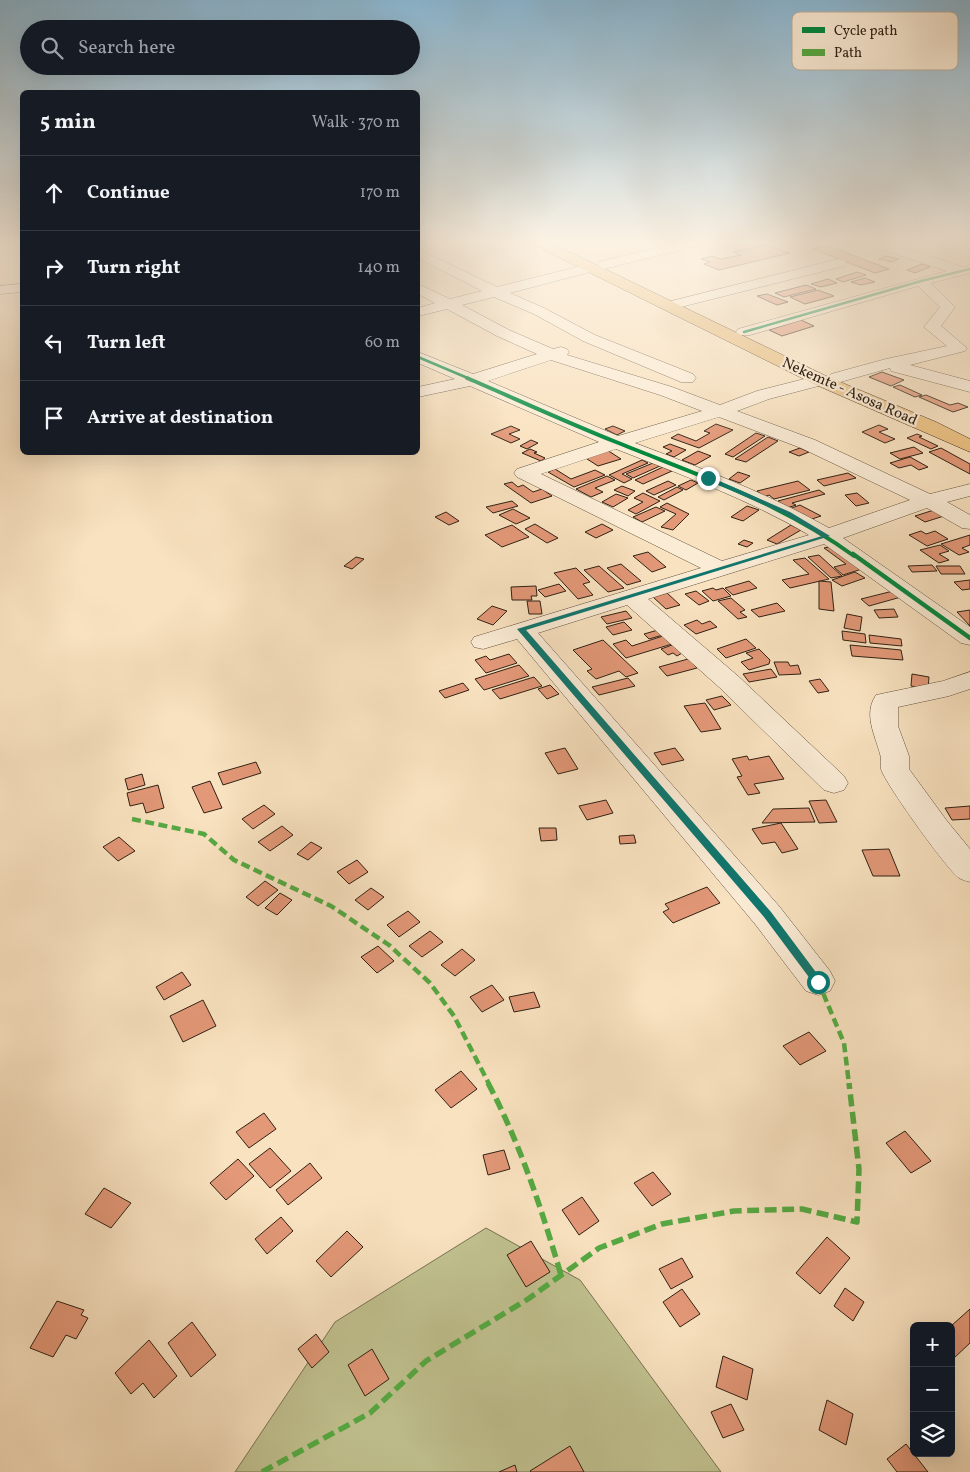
<!DOCTYPE html>
<html lang="en">
<head>
<meta charset="utf-8">
<style>
  :root { --surface:#171b24; --page:#20242c; --text:#f1f3f6; --muted:#9ea1a6; --line:#363941 }
  body { margin:0; font-family:Vollkorn,serif; background:var(--page); color:var(--text) }
  .controls { position:absolute; right:15px; bottom:15px; display:grid; overflow:hidden; border-radius:8px; box-shadow:0 5px 20px #0002 }
  .controls button { width:45px; height:45px; display:grid; place-items:center; padding:0; border:0; border-bottom:1px solid var(--line); background:var(--surface); color:var(--text); font:25px sans-serif }
  .stop { position:absolute; width:15px; height:15px; margin:-11px; border:4px solid #0f766e; border-radius:50%; background:#fff }
  .stop.end { background:#0f766e; border-color:#fff; box-shadow:0 1px 5px #0008 }
  .list { margin:0; padding:0; list-style:none }
  h2 { display:flex; justify-content:space-between; align-items:center; height:65px; margin:0; padding:0 20px; font-size:21px }
  h2 small { font-size:16px; font-weight:400; color:var(--muted) }
  .list li { display:grid; grid-template-columns:32px 1fr auto; gap:15px; align-items:center; box-sizing:border-box; height:75px; padding:0 20px; border-top:1px solid var(--line) }
  .list b { display:block; font-size:19px; white-space:nowrap }
  .list em { font-size:16px; font-style:normal; color:var(--muted) }
  .icon { flex:none; width:28px; height:28px; fill:none; stroke:currentColor; stroke-width:2; stroke-linecap:round; stroke-linejoin:round }
  .map { position:relative; flex:none; width:970px; height:1472px; overflow:hidden }
  .search { position:absolute; background:var(--surface); box-shadow:0 5px 20px #0002; left:20px; top:20px; width:400px; height:55px; display:flex; align-items:center; gap:12px; box-sizing:border-box; padding:0 18px; border-radius:28px; color:var(--muted); font-size:19px }
  .panel { position:absolute; background:var(--surface); box-shadow:0 5px 20px #0002; left:20px; top:90px; width:400px; height:365px; border-radius:8px }
  .map>svg:first-child { display:block }
  .green { fill:#c1c290; stroke:#787252 }
  .building { fill:#e39878; stroke:#2f2113 }
  .lines { fill:none; stroke-linecap:round; stroke-linejoin:round }
  .minor-casing { stroke:#62513e; stroke-width:1 }
  .highway-casing { stroke:#2f2113; stroke-width:1 }
  .minor { fill:#fbecd6; fill-rule:evenodd }
  .highway { fill:#ecc180; fill-rule:evenodd }
  .quiet-far1 { stroke:#54aa42; stroke-width:4.5; stroke-dasharray:9 4.5; stroke-linecap:butt }
  .quiet { stroke:#54aa42; stroke-width:5.5; stroke-dasharray:12 5.5; stroke-linecap:butt }
  .cycleway-far2-casing { stroke:#fbecd6; stroke-width:4.5 }
  .cycleway-far1-casing { stroke:#fbecd6; stroke-width:6 }
  .cycleway-casing { stroke:#fbecd6; stroke-width:8 }
  .cycleway-far2 { stroke:#00873e; stroke-width:2.5 }
  .cycleway-far1 { stroke:#00873e; stroke-width:4 }
  .cycleway { stroke:#00873e; stroke-width:4.5 }
  .route { fill:#0f766e }
  .labels { text-anchor:middle; stroke-width:4.5; stroke-linejoin:round; paint-order:stroke }
  .far-street-label { font-size:15px; fill:#2f2113; stroke:#fbecd6 }
  .key { fill:#fbecd6; stroke:#beaf9c; stroke-width:1 }
  .key-label { font-size:14px; fill:#2f2113 }
</style>
</head>
<body>
<div class="map">
<svg width="970" height="1472" viewBox="0 0 970 1472">
  <rect width="100%" height="100%" fill="#f9e2c0"/>
  <filter id="stains"><feTurbulence type="fractalNoise" baseFrequency=".004" numOctaves="4"/><feColorMatrix values="0 0 0 0 .2 0 0 0 0 .09 0 0 0 0 .02 0 0 0 .5 -.17"/></filter>
  <radialGradient id="worn" r=".72"><stop offset=".6" stop-color="#630" stop-opacity="0"/><stop offset="1" stop-color="#630" stop-opacity=".3"/></radialGradient>
  <polygon class="green" points="486,1228 580,1280 721,1472 235,1472 335,1322"/>
  <g class="building">
    <polygon points="764,245 790,253 719,270 704,264 710,262 701,259 712,256 721,259 741,255 733,252"/>
    <polygon points="828,246 889,269 875,273 813,249"/>
    <polygon points="886,256 899,259 891,262 879,259"/>
    <polygon points="922,264 930,267 915,273 907,270"/>
    <polygon points="857,272 866,275 843,282 836,279"/>
    <polygon points="865,278 875,282 861,285 851,282"/>
    <polygon points="828,279 837,283 821,287 811,284"/>
    <polygon points="806,285 816,289 784,297 775,293"/>
    <polygon points="818,290 834,296 805,304 790,297"/>
    <polygon points="767,294 788,302 777,305 757,296"/>
    <polygon points="801,320 814,326 782,336 769,330"/>
    <polygon points="882,372 904,380 891,386 869,377"/>
    <polygon points="900,385 922,395 915,397 893,387"/>
    <polygon points="926,395 950,405 958,403 968,407 953,412 919,397"/>
    <polygon points="716,424 733,430 699,448 671,438 678,434 696,441 710,433 704,431"/>
    <polygon points="879,425 888,429 879,432 895,439 885,443 862,432"/>
    <polygon points="511,426 520,430 509,434 520,439 511,443 491,434"/>
    <polygon points="613,426 625,431 617,435 605,429"/>
    <polygon points="756,433 765,436 733,457 725,454"/>
    <polygon points="917,434 922,436 919,437 938,446 931,449 907,438"/>
    <polygon points="768,437 778,441 746,462 735,459"/>
    <polygon points="531,440 538,443 527,449 520,446"/>
    <polygon points="670,444 686,450 674,457 666,454 672,451 663,447"/>
    <polygon points="914,447 923,453 900,459 890,453"/>
    <polygon points="800,448 809,452 799,456 789,452"/>
    <polygon points="941,448 970,464 970,474 929,452"/>
    <polygon points="530,449 537,452 534,453 545,458 541,461 522,453"/>
    <polygon points="607,450 621,459 598,466 584,457"/>
    <polygon points="698,451 711,456 695,465 682,460"/>
    <polygon points="910,457 928,467 919,470 911,465 899,468 890,463"/>
    <polygon points="642,460 648,463 622,474 632,479 624,483 609,475"/>
    <polygon points="653,463 660,466 633,478 626,474"/>
    <polygon points="663,467 672,471 643,484 635,480"/>
    <polygon points="555,469 571,479 595,470 605,475 574,487 548,472"/>
    <polygon points="738,472 750,476 740,483 729,479"/>
    <polygon points="848,473 856,478 824,486 817,480"/>
    <polygon points="607,476 615,480 595,488 603,492 591,497 576,489"/>
    <polygon points="691,480 698,483 686,490 678,486"/>
    <polygon points="668,481 676,485 654,495 646,491"/>
    <polygon points="798,481 810,490 774,499 769,495 764,497 757,491"/>
    <polygon points="512,482 518,487 523,485 533,492 542,489 552,496 531,503 504,484"/>
    <polygon points="622,486 635,491 628,496 614,490"/>
    <polygon points="677,487 683,490 664,500 658,497"/>
    <polygon points="819,490 825,494 792,503 796,505 787,508 778,501"/>
    <polygon points="643,493 660,501 636,514 628,510 643,502 634,498"/>
    <polygon points="857,493 869,503 856,506 845,495"/>
    <polygon points="616,494 628,498 613,507 602,502"/>
    <polygon points="512,501 518,506 493,513 486,507"/>
    <polygon points="667,503 689,514 673,530 661,527 676,514 660,507"/>
    <polygon points="800,505 821,516 812,519 789,509"/>
    <polygon points="747,506 759,510 743,521 731,517"/>
    <polygon points="656,507 665,511 642,522 633,517"/>
    <polygon points="513,509 530,518 516,524 499,515"/>
    <polygon points="934,510 944,516 925,522 915,516"/>
    <polygon points="446,512 459,521 449,525 435,517"/>
    <polygon points="535,524 558,538 547,543 525,529"/>
    <polygon points="602,524 613,530 596,538 585,532"/>
    <polygon points="512,525 529,537 502,547 485,535"/>
    <polygon points="791,525 801,530 777,544 767,540"/>
    <polygon points="921,531 926,534 935,531 948,539 927,546 909,535"/>
    <polygon points="970,535 970,545 962,548 969,552 959,555 941,544"/>
    <polygon points="744,540 753,543 747,547 738,544"/>
    <polygon points="940,545 949,551 939,554 949,560 939,563 920,550"/>
    <polygon points="834,546 865,568 843,575 834,567 846,564 824,548"/>
    <polygon points="648,552 666,567 652,572 633,556"/>
    <polygon points="819,555 842,576 831,578 808,557"/>
    <polygon points="356,557 364,559 352,569 344,566"/>
    <polygon points="805,558 829,579 790,588 782,580 809,574 793,560"/>
    <polygon points="621,564 641,581 627,585 607,568"/>
    <polygon points="932,565 937,571 912,572 908,566"/>
    <polygon points="599,566 624,588 608,592 584,570"/>
    <polygon points="936,566 960,566 965,574 941,574"/>
    <polygon points="576,568 590,582 583,584 593,595 578,599 554,573"/>
    <polygon points="855,572 865,578 842,586 832,580"/>
    <polygon points="970,580 970,589 962,590 954,582"/>
    <polygon points="749,581 757,588 733,595 725,588"/>
    <polygon points="819,581 831,582 834,611 819,609"/>
    <polygon points="559,584 566,591 545,597 538,590"/>
    <polygon points="536,586 537,596 531,596 532,600 512,600 511,587"/>
    <polygon points="713,588 716,590 723,588 731,596 713,601 702,591"/>
    <polygon points="696,591 709,601 699,605 685,594"/>
    <polygon points="893,591 901,597 869,606 861,599"/>
    <polygon points="667,593 680,605 666,609 653,597"/>
    <polygon points="731,598 745,610 740,612 747,617 738,619 718,601"/>
    <polygon points="527,601 540,601 542,614 529,614"/>
    <polygon points="777,603 785,611 759,617 751,610"/>
    <polygon points="492,606 507,611 493,625 477,619"/>
    <polygon points="894,609 898,617 879,618 874,610"/>
    <polygon points="970,610 970,626 957,612"/>
    <polygon points="626,611 632,618 607,624 601,617"/>
    <polygon points="847,614 862,617 860,631 844,628"/>
    <polygon points="697,620 702,624 710,621 717,627 696,634 684,625"/>
    <polygon points="624,622 632,630 613,635 606,627"/>
    <polygon points="658,630 663,635 649,639 644,634"/>
    <polygon points="842,631 865,634 866,643 843,640"/>
    <polygon points="869,635 901,639 902,646 870,643"/>
    <polygon points="663,636 672,644 626,658 613,644 626,640 632,646"/>
    <polygon points="746,639 756,648 726,658 717,649"/>
    <polygon points="603,640 638,673 626,677 619,671 596,679 587,671 592,669 573,650"/>
    <polygon points="672,645 682,653 677,656 673,653 668,655 661,649"/>
    <polygon points="850,645 901,650 903,660 852,656"/>
    <polygon points="759,649 770,660 769,664 749,670 741,662 753,658 746,653"/>
    <polygon points="509,654 517,663 486,673 475,660 486,656 490,660"/>
    <polygon points="688,659 697,668 667,676 659,667"/>
    <polygon points="774,662 788,662 790,666 798,665 801,674 779,675"/>
    <polygon points="519,665 529,676 484,690 475,679"/>
    <polygon points="771,669 777,677 749,682 743,674"/>
    <polygon points="912,674 929,677 928,689 911,686"/>
    <polygon points="534,677 542,686 500,699 492,690"/>
    <polygon points="628,678 635,686 599,695 592,687"/>
    <polygon points="820,679 829,691 818,693 809,681"/>
    <polygon points="463,683 469,690 445,698 439,691"/>
    <polygon points="550,685 559,694 547,699 538,689"/>
    <polygon points="722,696 731,705 714,710 706,700"/>
    <polygon points="705,703 721,729 701,732 684,706"/>
    <polygon points="565,748 578,769 558,774 545,753"/>
    <polygon points="675,748 684,760 662,765 654,753"/>
    <polygon points="747,756 749,760 769,756 784,779 754,784 760,793 748,795 737,777 742,776 732,759"/>
    <polygon points="256,762 261,773 223,785 218,773"/>
    <polygon points="142,774 145,785 128,790 125,779"/>
    <polygon points="210,781 222,808 204,813 192,787"/>
    <polygon points="158,785 164,808 146,813 143,803 130,806 127,793"/>
    <polygon points="606,800 613,813 587,820 579,806"/>
    <polygon points="826,800 837,822 819,823 809,801"/>
    <polygon points="264,805 275,814 253,829 242,819"/>
    <polygon points="970,806 970,819 952,820 945,808"/>
    <polygon points="809,808 815,822 762,823 773,809"/>
    <polygon points="781,823 798,849 782,853 775,842 762,844 752,829"/>
    <polygon points="282,826 293,835 270,851 258,842"/>
    <polygon points="539,828 556,828 557,840 541,841"/>
    <polygon points="634,835 636,843 620,844 619,836"/>
    <polygon points="119,837 135,851 118,861 103,847"/>
    <polygon points="311,842 322,848 308,860 297,854"/>
    <polygon points="889,849 900,876 873,876 862,850"/>
    <polygon points="357,860 368,872 349,884 337,872"/>
    <polygon points="265,881 278,890 258,906 246,897"/>
    <polygon points="707,887 720,903 673,923 663,912 669,909 665,904"/>
    <polygon points="371,888 384,897 368,910 355,900"/>
    <polygon points="280,893 292,900 277,915 265,908"/>
    <polygon points="408,911 420,922 399,937 387,925"/>
    <polygon points="430,931 443,942 422,957 409,946"/>
    <polygon points="378,946 394,961 377,973 361,957"/>
    <polygon points="462,949 475,960 455,976 441,965"/>
    <polygon points="182,972 191,985 164,1000 156,987"/>
    <polygon points="492,985 504,1000 482,1012 470,997"/>
    <polygon points="534,992 540,1007 514,1012 509,997"/>
    <polygon points="203,1000 216,1026 183,1042 170,1016"/>
    <polygon points="809,1032 826,1051 800,1065 783,1046"/>
    <polygon points="461,1071 477,1089 451,1108 435,1090"/>
    <polygon points="264,1113 276,1129 249,1148 236,1132"/>
    <polygon points="905,1131 931,1161 911,1173 886,1143"/>
    <polygon points="270,1148 291,1171 270,1188 249,1164"/>
    <polygon points="504,1150 510,1169 488,1175 483,1155"/>
    <polygon points="238,1159 254,1176 226,1200 210,1183"/>
    <polygon points="310,1163 322,1178 288,1205 276,1190"/>
    <polygon points="653,1172 671,1194 652,1206 634,1183"/>
    <polygon points="104,1188 131,1203 111,1228 85,1214"/>
    <polygon points="582,1197 599,1221 579,1235 562,1210"/>
    <polygon points="281,1217 293,1231 267,1254 255,1239"/>
    <polygon points="347,1231 363,1247 331,1277 316,1261"/>
    <polygon points="827,1237 850,1258 820,1294 796,1273"/>
    <polygon points="531,1241 550,1272 526,1287 507,1255"/>
    <polygon points="682,1258 693,1277 671,1289 659,1269"/>
    <polygon points="845,1288 864,1302 853,1321 834,1306"/>
    <polygon points="682,1289 700,1314 680,1327 663,1302"/>
    <polygon points="57,1301 84,1310 81,1315 88,1318 76,1339 66,1335 53,1357 30,1348"/>
    <polygon points="970,1309 970,1343 954,1358 951,1355 951,1326"/>
    <polygon points="192,1322 216,1355 191,1377 168,1343"/>
    <polygon points="316,1334 329,1352 312,1368 298,1349"/>
    <polygon points="149,1340 177,1376 154,1398 143,1383 131,1394 115,1373"/>
    <polygon points="372,1349 389,1379 365,1396 348,1365"/>
    <polygon points="723,1356 753,1369 747,1400 716,1387"/>
    <polygon points="827,1400 853,1414 846,1445 819,1430"/>
    <polygon points="731,1404 744,1430 723,1438 711,1412"/>
    <polygon points="906,1444 928,1472 897,1472 887,1459"/>
    <polygon points="570,1446 584,1472 531,1472 530,1471"/>
    <polygon points="515,1465 517,1472 499,1472"/>
  </g>
  <g class="lines">
    <defs>
      <g id="minor">
        <polygon points="678,243 699,243 697,246 604,269 597,265 599,262"/>
        <polygon points="869,243 889,243 963,267 970,265 970,273 931,283 955,307 941,326 967,348 965,351 910,365 970,381 970,392 891,371 890,368 837,383 831,382 828,378 831,374 886,359 947,346 924,327 940,307 918,286 750,335 738,335 736,332 738,329 947,271 871,246"/>
        <path d="M 418,249 L 497,287 L 589,264 L 594,265 L 596,268 L 594,271 L 510,293 L 544,308 L 595,335 L 693,374 L 696,378 L 693,382 L 681,382 L 583,341 L 534,314 L 494,297 L 462,305 L 509,330 L 553,349 L 561,347 L 567,349 L 569,352 L 567,355 L 672,387 L 720,405 L 757,391 L 820,375 L 826,376 L 829,380 L 826,384 L 769,399 L 737,411 L 815,440 L 930,494 L 970,484 L 970,496 L 947,502 L 970,515 L 970,529 L 962,528 L 927,508 L 843,538 L 970,627 L 970,645 L 961,643 L 824,544 L 648,599 L 738,676 L 844,776 L 848,783 L 844,790 L 834,793 L 824,790 L 720,688 L 627,605 L 538,633 L 779,906 L 830,971 L 835,981 L 830,991 L 818,995 L 806,991 L 755,924 L 517,639 L 483,649 L 474,647 L 471,642 L 474,637 L 701,568 L 517,477 L 514,473 L 517,469 L 599,442 L 470,386 L 418,397 L 418,387 L 455,379 L 418,363 L 418,352 L 473,374 L 537,354 L 497,336 L 447,309 L 418,316 L 418,308 L 435,303 L 418,294 L 418,284 L 450,299 L 482,291 L 418,258 ZM 551,360 L 660,395 L 702,411 L 618,436 L 488,381 ZM 719,417 L 801,448 L 910,500 L 829,528 C 767,493 701,468 635,443 ZM 616,449 C 682,475 748,499 809,535 L 722,561 L 541,474 Z"/>
        <polygon points="839,259 844,260 846,263 844,266 669,310 664,309 662,306 664,303"/>
        <polygon points="22,284 22,292 0,294 0,286"/>
        <path d="M 970,672 L 970,689 L 949,696 L 898,707 L 898,726 L 909,756 L 909,769 L 947,821 L 970,849 L 970,882 C 967,881 962,880 959,878 C 948,871 884,782 881,769 C 880,764 882,759 880,754 C 875,735 863,714 876,695 L 943,681 Z"/>
      </g>
      <polygon id="highway" points="535,243 551,243 826,376 936,422 970,439 970,452 814,384 536,246"/>
    </defs>
    <use href="#minor" class="minor-casing"/>
    <use href="#highway" class="highway-casing"/>
    <use href="#minor" class="minor"/>
    <use href="#highway" class="highway"/>
    <g class="quiet-far1">
      <polyline points="132,819 204,834 234,860 331,906 389,945 430,983 454,1016 489,1084"/>
      <polyline points="818,981 844,1043 849,1084"/>
    </g>
    <g class="quiet">
      <path d="M 488,1083 C 520,1143 542,1210 561,1275"/>
      <polyline points="262,1472 370,1413 426,1361 528,1299 599,1248 662,1224 734,1211 802,1209 857,1222 859,1169 849,1083"/>
    </g>
    <defs>
      <g id="cycleway-far2">
        <polyline points="744,332 921,281 970,269"/>
        <polyline points="418,357 470,379"/>
      </g>
      <path id="cycleway-far1" d="M 467,378 C 516,399 566,422 616,442 C 700,476 780,502 854,556"/>
      <polyline id="cycleway" points="853,554 970,638"/>
    </defs>
    <use href="#cycleway-far2" class="cycleway-far2-casing"/>
    <use href="#cycleway-far1" class="cycleway-far1-casing"/>
    <use href="#cycleway" class="cycleway-casing"/>
    <use href="#cycleway-far2" class="cycleway-far2"/>
    <use href="#cycleway-far1" class="cycleway-far1"/>
    <use href="#cycleway" class="cycleway"/>
  </g>
  <linearGradient id="sky" x2="0" y2="1"><stop stop-color="#8ab8d4"/><stop offset="0.54" stop-color="#fcf2e3"/><stop offset="1" stop-color="#fcf2e3" stop-opacity="0"/></linearGradient>
  <rect width="970" height="449" fill="url(#sky)"/>
  <polygon class="route" points="706,477 710,477 790,512 830,536 526,630 771,912 821,979 823,982 818,986 814,984 764,917 517,629 822,536 785,514 706,479"/>
  <g class="labels">
    <g class="far-street-label">
      <text transform="translate(850 391) rotate(24)" y="5">Nekemte - Asosa Road</text>
    </g>
  </g>
  <rect x="792" y="12" width="166" height="58" rx="8" class="key"/>
  <rect x="802" y="27" width="23" height="6" fill="#00873e"/>
  <rect x="802" y="49" width="23" height="7" fill="#54aa42"/>
  <g class="key-label">
    <text x="834" y="35">Cycle path</text>
    <text x="834" y="57">Path</text>
  </g>
  <rect width="100%" height="100%" filter="url(#stains)"/>
  <rect width="100%" height="100%" fill="url(#worn)"/>
</svg>
<div class="controls">
<button>+</button>
<button>−</button>
<button><svg class="icon" aria-label="layers" viewBox="0 0 24 24"><path d="M12 4l9 5-9 5-9-5zM3 14l9 5 9-5"/></svg></button>
</div>
<div class="stop" style="left:818px;top:982px"></div>
<div class="stop end" style="left:708px;top:478px"></div>
<div class="search"><svg class="icon" aria-label="search" viewBox="0 0 24 24"><circle cx="10" cy="10" r="6"/><path d="M15 15l6 6"/></svg>Search here</div>
<section class="panel">
<h2>5 min<small>Walk · 370 m</small></h2>
<ul class="list">
<li><svg class="icon" aria-label="ahead" viewBox="0 0 24 24"><path d="M12 20V5M6 11l6-6 6 6"/></svg><div><b>Continue</b></div><em>170 m</em></li>
<li><svg class="icon" aria-label="right" viewBox="0 0 24 24"><path d="M7 20v-9h11M14 6l5 5-5 5"/></svg><div><b>Turn right</b></div><em>140 m</em></li>
<li><svg class="icon" aria-label="left" viewBox="0 0 24 24"><path d="M17 20v-9H6M10 6l-5 5 5 5"/></svg><div><b>Turn left</b></div><em>60 m</em></li>
<li><svg class="icon" aria-label="arrive" viewBox="0 0 24 24"><path d="M6 21V4h12l-3 4 3 4H6"/></svg><div><b>Arrive at destination</b></div></li>
</ul>
</section>
</div>
</body>
</html>
